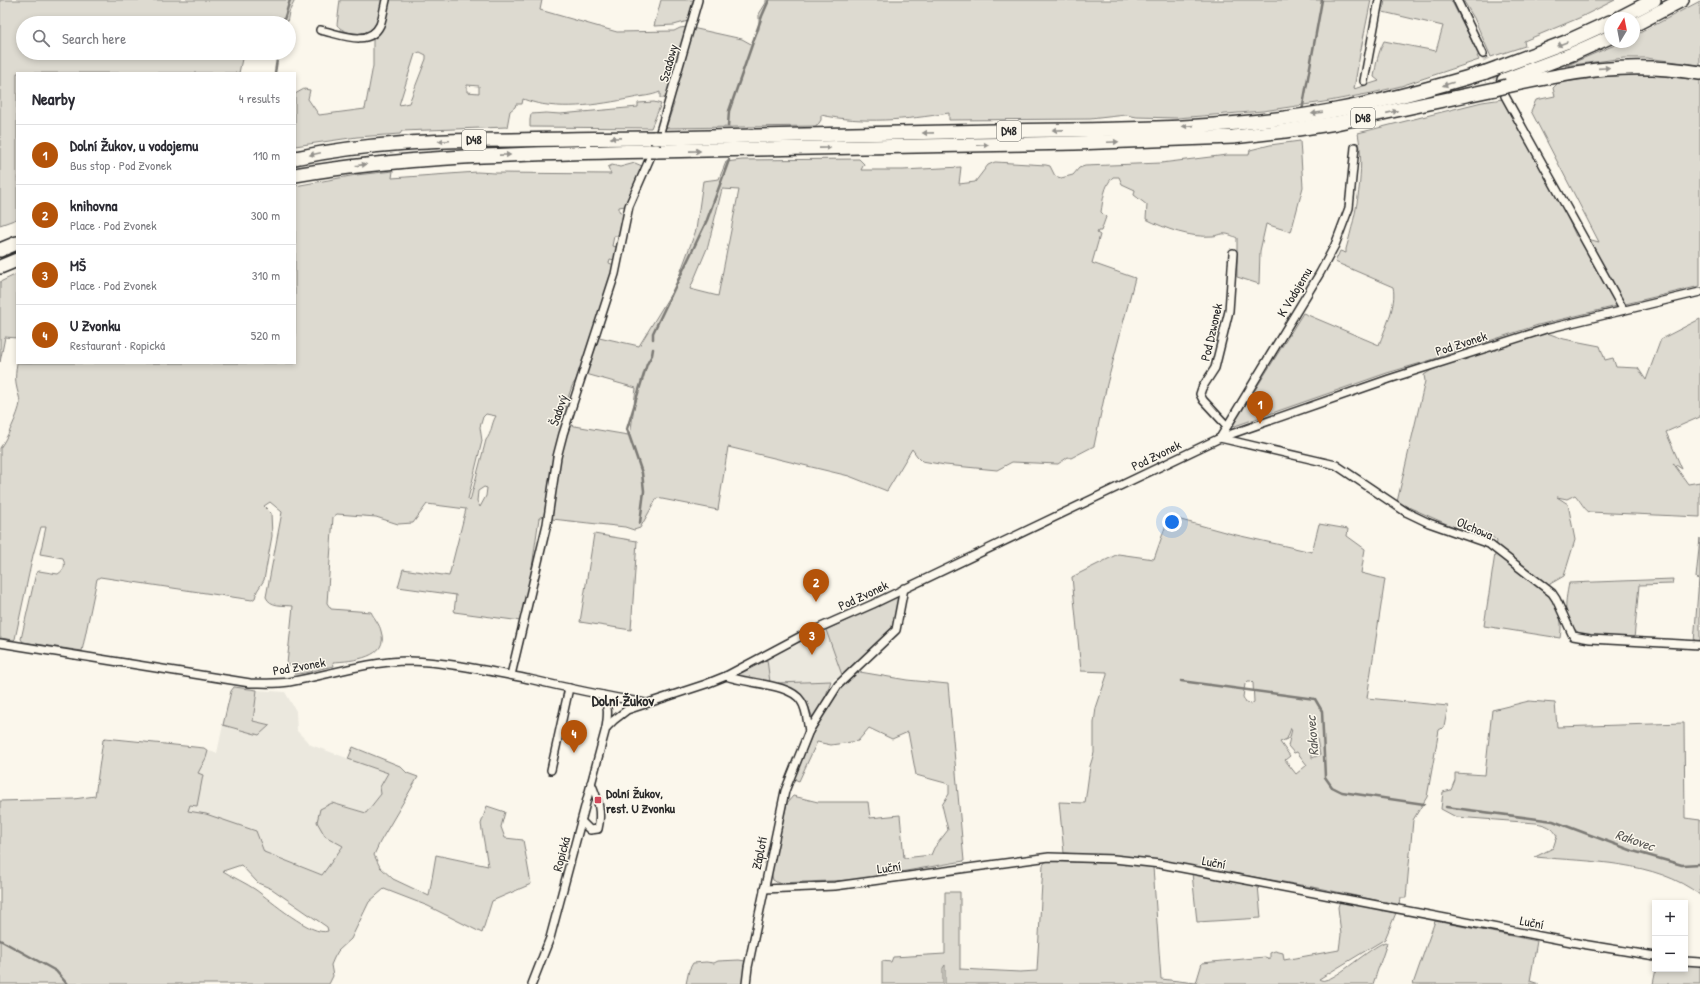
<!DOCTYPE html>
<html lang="en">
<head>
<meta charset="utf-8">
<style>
  :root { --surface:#fff; --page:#f7f7f7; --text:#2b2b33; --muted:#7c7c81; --line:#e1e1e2; --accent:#b45309 }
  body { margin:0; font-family:"Patrick Hand",sans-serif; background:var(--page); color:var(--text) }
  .controls { position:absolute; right:12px; bottom:12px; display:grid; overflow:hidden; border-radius:0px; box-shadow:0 2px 6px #0003 }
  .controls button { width:36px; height:36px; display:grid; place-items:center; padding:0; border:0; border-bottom:1px solid var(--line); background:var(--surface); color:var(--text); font:20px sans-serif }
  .compass { position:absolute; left:1604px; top:12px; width:36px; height:36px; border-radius:50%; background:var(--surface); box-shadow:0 2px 6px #0003; rotate:10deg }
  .you { position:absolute; left:1172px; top:522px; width:14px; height:14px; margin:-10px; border:3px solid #fff; border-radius:50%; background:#1a73e8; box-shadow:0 0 0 6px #1a73e833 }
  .badge { display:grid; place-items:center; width:26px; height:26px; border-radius:50%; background:var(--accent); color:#fff; font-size:13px; font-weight:700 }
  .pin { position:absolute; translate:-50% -33px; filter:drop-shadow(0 1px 2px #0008) }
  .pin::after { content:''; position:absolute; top:21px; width:14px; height:12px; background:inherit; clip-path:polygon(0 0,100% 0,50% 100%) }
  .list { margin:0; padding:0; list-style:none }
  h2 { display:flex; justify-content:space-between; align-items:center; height:52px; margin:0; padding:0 16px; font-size:17px }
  h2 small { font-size:13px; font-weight:400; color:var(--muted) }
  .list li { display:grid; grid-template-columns:26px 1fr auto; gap:12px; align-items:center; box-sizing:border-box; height:60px; padding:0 16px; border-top:1px solid var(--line) }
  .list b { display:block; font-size:15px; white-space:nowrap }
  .list p { margin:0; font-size:13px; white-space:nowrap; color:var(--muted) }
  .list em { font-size:13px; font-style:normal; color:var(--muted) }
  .icon { flex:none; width:22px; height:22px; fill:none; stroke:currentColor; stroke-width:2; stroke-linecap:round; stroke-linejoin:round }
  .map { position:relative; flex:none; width:1700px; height:984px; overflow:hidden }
  .search { position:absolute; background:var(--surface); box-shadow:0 2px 6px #0003; left:16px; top:16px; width:280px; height:44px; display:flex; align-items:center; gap:10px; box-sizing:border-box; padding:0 14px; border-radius:22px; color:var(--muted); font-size:15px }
  .panel { position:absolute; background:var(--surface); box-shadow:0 2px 6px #0003; left:16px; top:72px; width:280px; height:292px; border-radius:0px }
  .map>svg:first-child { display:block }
  .built { fill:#ebe8de }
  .green { fill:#dddad0; stroke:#84827e; fill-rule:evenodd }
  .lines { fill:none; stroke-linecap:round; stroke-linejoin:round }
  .stream { stroke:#7b7a75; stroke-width:2.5 }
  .minor-tunnel { stroke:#d1cec5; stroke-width:7; stroke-dasharray:7 3.5; stroke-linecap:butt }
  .minor-casing { stroke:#2b2b2b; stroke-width:10 }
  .motorway-casing { stroke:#2b2b2b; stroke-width:16 }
  .minor { stroke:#fbf7ec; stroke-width:7 }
  .motorway { stroke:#fbf7ec; stroke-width:13 }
  .motorway-bridge-casing { stroke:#2b2b2b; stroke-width:16; stroke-linecap:butt }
  .motorway-bridge { stroke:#fbf7ec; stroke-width:13 }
  .oneway { fill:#93918c }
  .poi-dot { fill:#d1495b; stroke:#fbf7ec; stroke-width:1.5 }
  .labels { text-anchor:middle; stroke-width:3; stroke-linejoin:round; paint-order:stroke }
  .shield { fill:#fbf7ec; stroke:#696865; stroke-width:1 }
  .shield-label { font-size:12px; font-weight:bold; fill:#2b2b2b }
  .street-label { font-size:13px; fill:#2b2b2b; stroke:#fbf7ec }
  .poi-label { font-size:13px; font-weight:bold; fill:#2b2b2b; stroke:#fbf7ec; text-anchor:start }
  .water-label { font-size:14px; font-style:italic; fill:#5a5956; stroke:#fbf7ec }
  .quarter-label { font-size:15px; font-weight:bold; fill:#2b2b2b; stroke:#fbf7ec }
</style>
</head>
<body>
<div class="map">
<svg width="1700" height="984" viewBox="0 0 1700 984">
  <rect width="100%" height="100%" fill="#fbf7ec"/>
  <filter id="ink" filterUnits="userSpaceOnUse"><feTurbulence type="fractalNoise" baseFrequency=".025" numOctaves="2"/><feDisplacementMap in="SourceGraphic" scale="8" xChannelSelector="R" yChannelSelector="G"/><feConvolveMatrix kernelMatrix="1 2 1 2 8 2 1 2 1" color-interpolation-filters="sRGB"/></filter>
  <g filter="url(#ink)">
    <g class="built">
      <polygon points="826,630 842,675 831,681 778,683 770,682 767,660"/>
      <polygon points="257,690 285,692 296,711 297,731 311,745 388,773 380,787 381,794 366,813 332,803 343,846 322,875 264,852 188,811 190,805 197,806 198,773 206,758 208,751 217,753 223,725 259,735 270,725 253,721"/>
    </g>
    <g class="green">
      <polygon points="0,0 295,0 289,12 287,23 23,23 23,53 253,53 251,58 242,59 239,73 17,73 17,219 0,225"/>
      <path d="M 340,0 L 383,0 C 379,17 375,41 351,33 C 345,31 341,30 337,25 Z"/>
      <path d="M 389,0 L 542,0 L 540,10 L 617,32 L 674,31 L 680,28 L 687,27 L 667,98 L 660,98 L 660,92 C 651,96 642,96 633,98 C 597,105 557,112 523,99 L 522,104 L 516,104 L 515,107 L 510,111 L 507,127 L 402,131 L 400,134 L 357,137 L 295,146 L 295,94 L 304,89 L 310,90 L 308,99 L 319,115 L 365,109 L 373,66 L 373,39 C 384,30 385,13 389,0 ZM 420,52 L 426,55 L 426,59 L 409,103 L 399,105 L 415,54 ZM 467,85 L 479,86 L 479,93 L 467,92 Z"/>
      <polygon points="661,0 694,0 688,21 674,25 654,26"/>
      <path d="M 766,0 L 1371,0 L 1360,54 L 1354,89 L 1379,81 L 1374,77 C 1376,64 1378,53 1384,41 L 1436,51 L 1443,26 L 1383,12 L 1385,0 L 1451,0 L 1479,55 L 1477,56 L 1479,60 L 1401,86 L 1372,93 L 1324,102 L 1263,111 L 1177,118 L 1137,117 L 1126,115 L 1090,119 L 949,120 L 949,113 C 906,120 863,124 821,115 L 821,120 L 817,126 L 666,128 L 674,104 L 673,101 L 692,28 L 742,39 L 751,44 L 759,29 L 759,14 L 766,3 Z"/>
      <polygon points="1463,0 1615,0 1579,18 1524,41 1525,46 1491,57 1474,18"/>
      <polygon points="1700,1 1700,65 1646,58 1624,58 1565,66 1622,42 1634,42 1634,36"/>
      <path d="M 1629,75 L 1651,75 L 1700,80 L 1700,286 L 1538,325 L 1428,361 L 1387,373 L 1232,427 L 1303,313 L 1379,345 C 1385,328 1397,305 1393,287 L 1335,262 L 1340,251 L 1346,253 L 1346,249 C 1357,211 1365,172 1358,133 L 1482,102 L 1503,99 L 1563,208 L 1576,236 L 1599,242 L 1531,111 L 1536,100 L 1555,96 L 1553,88 L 1558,83 L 1601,77 Z"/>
      <polygon points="654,102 661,104 651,128 530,127 530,120 531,114 546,113 560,114 638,107 638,103"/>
      <path d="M 1300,141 L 1303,187 L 1291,232 L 1266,224 L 1260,251 L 1259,284 L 1237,277 L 1237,238 C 1233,236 1227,233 1222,234 C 1219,234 1216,236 1213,236 C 1190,238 1166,229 1146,219 L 1147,205 L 1134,195 L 1135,190 L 1122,184 L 1119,177 L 1113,177 C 1104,185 1103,201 1101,212 L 1106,217 L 1101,231 L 1098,231 L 1097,233 L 1100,235 L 1092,263 L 1135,278 L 1107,384 L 1094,446 L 1071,458 L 1068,457 L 1058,464 L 1012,462 L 997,470 L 945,465 L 922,461 L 917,456 L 912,449 L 887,491 L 849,476 L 728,447 L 718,510 L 657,498 L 640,528 L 634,530 L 625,527 L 552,519 L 560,457 L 569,425 L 628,435 L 631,430 L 636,388 L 586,374 L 599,337 L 639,346 L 675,287 L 696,230 L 703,181 L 719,179 L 726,162 L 742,160 L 859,159 L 864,164 L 861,170 L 903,170 L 961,167 L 959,184 L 975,182 L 988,165 L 995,162 L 1046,165 L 1050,166 L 1055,176 L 1061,178 L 1073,175 L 1079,168 L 1085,166 L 1161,163 L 1227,155 L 1249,155 L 1250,150 L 1270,145 ZM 722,189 L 739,190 L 718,296 L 690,289 L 708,246 Z"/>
      <path d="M 635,163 L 642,166 L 625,206 L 619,207 L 619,211 L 624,214 L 620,236 L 614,236 L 612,246 L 618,247 L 615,260 L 610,259 L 609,263 L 614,265 L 606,295 L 576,380 L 572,386 L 568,398 L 564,398 L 562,405 L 568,407 L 554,452 L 544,516 L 539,518 L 529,588 L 521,621 L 454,612 L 456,595 L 398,587 L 403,569 L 449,576 L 466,509 L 427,504 L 413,523 L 398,524 L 376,517 L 337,514 L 333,517 L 327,603 L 331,609 L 371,612 C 374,618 380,625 381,631 C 390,658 352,661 333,662 L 334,666 C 321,668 307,674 295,674 L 292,671 L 298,664 L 289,665 L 287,664 L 293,606 C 283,605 270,607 266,597 L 282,512 L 270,502 L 264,506 L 271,513 L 272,536 L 264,580 L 257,591 L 255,598 L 252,600 L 100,577 L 97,579 L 82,651 L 23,642 L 21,639 L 36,573 L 39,571 L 58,574 C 64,570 66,566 63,558 L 40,554 L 46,527 L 41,527 L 33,555 L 15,639 L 14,640 L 0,638 L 0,448 C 6,440 19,413 20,403 C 20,397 17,391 16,384 C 15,377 16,370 17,363 L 295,363 L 295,186 L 356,175 L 393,171 L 392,178 L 477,172 L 495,173 L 611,174 L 608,167 L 612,165 L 620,167 ZM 486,414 L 496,416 C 491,424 492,433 486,440 L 470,501 L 468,499 L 482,441 L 480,427 L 483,417 ZM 484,487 L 487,488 L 486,496 L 480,507 L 477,501 L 478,491 Z"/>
      <polygon points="17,274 17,338 5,337 0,362 0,282"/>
      <path d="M 1700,319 L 1700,417 L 1666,432 L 1682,469 L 1673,463 L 1688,484 L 1700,482 L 1700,517 L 1589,512 C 1584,509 1580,500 1575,495 L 1567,499 L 1557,497 L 1568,504 L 1575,540 L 1564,576 L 1550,584 L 1547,594 C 1560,607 1563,621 1560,638 L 1484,626 L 1497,541 L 1487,532 L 1482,536 L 1449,525 L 1397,502 L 1425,381 L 1424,375 L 1433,369 L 1503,344 L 1547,333 L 1564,339 L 1600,346 L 1605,360 L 1613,358 L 1616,367 L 1638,368 L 1646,380 L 1661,339 Z"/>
      <path d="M 1170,517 L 1232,534 L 1312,552 L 1319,524 L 1348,529 L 1347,536 L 1365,549 L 1361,573 L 1385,579 L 1367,698 L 1448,706 L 1444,727 L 1439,730 L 1427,797 L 1413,820 L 1406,898 L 1400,898 L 1399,905 L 1318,888 L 1156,860 L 1064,853 L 1059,802 L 1085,803 L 1090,766 L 1094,753 L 1094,723 L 1096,708 L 1107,675 L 1107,672 L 1081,671 L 1072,577 L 1118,554 L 1154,559 L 1168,519 ZM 1248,681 L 1251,681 L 1253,683 L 1254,702 L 1251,704 L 1246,703 L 1243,697 L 1245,684 ZM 1291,728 L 1292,729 L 1288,746 L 1294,753 L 1297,752 L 1307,765 L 1296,774 L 1285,760 L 1290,756 L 1280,742 L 1287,739 ZM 1317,739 L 1320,755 L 1312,758 L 1312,743 Z"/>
      <polygon points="594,534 637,541 631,630 580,622"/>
      <polygon points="1700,538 1700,642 1694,642 1699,579 1696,578"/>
      <path d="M 1673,579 L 1672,584 L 1639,585 L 1634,639 L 1582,635 C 1561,622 1565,604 1569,583 Z"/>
      <polygon points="896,597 898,598 893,627 842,675 826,630"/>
      <polygon points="767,660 770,682 744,678 737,675"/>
      <polygon points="860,672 907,680 948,684 964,861 854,880 778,883 773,880 771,872 787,803 793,796 818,802 868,802 870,818 900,815 904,858 931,855 934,848 948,830 942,805 949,794 949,784 916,775 908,732 892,739 869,728 858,741 831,745 817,742 799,781 794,779 812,735 836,694 852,676"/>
      <path d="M 831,681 L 825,698 L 813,718 C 804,696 800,691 778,683 Z"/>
      <polygon points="234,687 257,690 253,721 270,725 259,735 223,725 231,691"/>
      <path d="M 1529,701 L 1555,703 L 1557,727 L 1684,723 L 1685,818 L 1700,820 L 1700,895 C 1655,860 1589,862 1535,857 L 1553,848 L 1557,836 C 1553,827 1546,825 1536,823 L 1456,817 L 1441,809 L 1443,792 L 1451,790 L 1455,780 L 1455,773 L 1485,775 L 1492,710 Z"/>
      <path d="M 105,738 L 204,748 L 208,751 L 206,758 L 198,773 L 203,775 L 197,806 L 190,805 L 188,811 L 206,814 L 256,831 L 264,852 L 322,875 L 343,846 L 325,836 L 317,822 L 320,809 L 332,803 L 366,813 L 381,794 L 380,787 L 388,773 L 348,759 L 353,747 L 400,766 L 407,773 L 418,777 L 380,842 L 374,855 L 380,867 L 393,879 L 429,896 L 436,855 L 488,866 L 481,824 L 487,806 L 505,812 L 501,827 L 505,838 L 523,840 L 531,884 L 492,901 L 482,933 L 428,906 L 384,889 L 369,902 L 351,939 L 338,951 L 334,958 L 331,965 L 333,976 L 329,984 L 0,984 L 0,801 L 74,799 L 95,796 L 103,740 ZM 241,865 L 258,883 L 272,889 L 327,927 L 328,931 C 312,937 270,900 256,890 C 246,883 234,878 223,871 Z"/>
      <path d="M 1046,861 L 1130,864 L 1153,867 L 1161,979 L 1196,983 L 1202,963 L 1265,957 L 1270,959 L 1270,953 L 1275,951 L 1283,953 L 1284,960 L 1339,950 L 1341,935 L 1338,907 L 1340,901 L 1396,913 L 1385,939 L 1319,979 C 1320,980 1324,981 1325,980 C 1338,978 1368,949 1385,942 L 1387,943 L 1373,984 L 945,984 L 945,965 L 943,968 L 943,984 L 882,984 L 882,961 L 891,962 L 893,957 L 945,954 L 945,892 L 960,892 L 960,969 L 1020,972 L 1037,971 L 1043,865 Z"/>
      <polygon points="1192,873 1258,885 1261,918 1197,922"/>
      <polygon points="1435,921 1537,941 1530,981 1539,984 1413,984"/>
      <polygon points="739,960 745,961 743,984 686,984 689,970 693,963 706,962 714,963 718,961"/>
      <polygon points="1685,963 1700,966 1700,984 1653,984 1656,969 1685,969"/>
    </g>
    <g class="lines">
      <g class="stream">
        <polyline points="283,23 290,0"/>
        <polyline points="275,73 278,53"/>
        <polyline points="1302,111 1322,0"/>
        <polyline points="728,126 729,111 762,16 769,0"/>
        <polyline points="653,339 653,333 707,220 729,160"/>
        <polyline points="640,523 644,491 642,473 627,429 647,364 652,355 653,349"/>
        <polyline points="1181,681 1315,699 1322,711 1325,777 1332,787 1342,792 1424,804"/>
        <polyline points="1446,807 1553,821 1633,851 1682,865 1700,864"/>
        <polyline points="0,940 56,971 67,984"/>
      </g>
      <polyline class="minor-tunnel" points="1483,54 1502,89"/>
      <defs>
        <g id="minor">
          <polyline points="1457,0 1483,54"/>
          <path d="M 320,30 C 340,34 369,48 380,25 C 383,17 384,8 386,0"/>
          <polyline points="1364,81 1379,0"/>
          <polyline points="1505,96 1623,309"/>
          <polyline points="660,132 698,0"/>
          <polyline points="1355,147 1349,208 1335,245 1320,273 1220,438 1336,465 1406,512 1429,523 1489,544 1552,593 1556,599 1573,636 1590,639 1700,645"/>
          <polyline points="1227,426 1203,400 1200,394 1202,388 1215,368 1229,311 1233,253"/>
          <path d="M 0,643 L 250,683 C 263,683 276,684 289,682 C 329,675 368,661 409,661 C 449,662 489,671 529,679 C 567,688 606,696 645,703"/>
          <polyline points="511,675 547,524 557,457 563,434 615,274 629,206 650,158"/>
          <path d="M 726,676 C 745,684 790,683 801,701 C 807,709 807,721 809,731"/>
          <polyline points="606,728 614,720 627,710 706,684 726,676 803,635 873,604 1220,438 1389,379 1546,329 1700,292"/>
          <polyline points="551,770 569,688"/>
          <path d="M 582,822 L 590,830 L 598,829 C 602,812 598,799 591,783"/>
          <polyline points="764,889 835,886 1049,857 1114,859 1160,864 1246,880 1582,944 1655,956"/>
          <polyline points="1685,961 1700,962"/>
          <path d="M 532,984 L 550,938 L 606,728 C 608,715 609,706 602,695"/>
          <polyline points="746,984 748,967 785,791 809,731 838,685 896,630 904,588"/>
        </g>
        <g id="motorway">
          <polyline points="1619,18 1654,0"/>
          <polyline points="1634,25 1682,0"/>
          <polyline points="1497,68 1566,42 1610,22"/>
          <polyline points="1504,80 1572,54 1610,37"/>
          <path d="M 1507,86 C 1576,71 1629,61 1700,73"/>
          <path d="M 661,138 C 772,136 883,134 995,131 C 1108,129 1224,131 1336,110 C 1387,101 1436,87 1486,72"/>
          <polyline points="656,151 1075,143 1233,137 1285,131 1336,123 1495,89"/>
          <path d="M 295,158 C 366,143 440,140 512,140 C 560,139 608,138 655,138"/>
          <path d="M 295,175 C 413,155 531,154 650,151"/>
          <polyline points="0,250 17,243"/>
          <polyline points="0,267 17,260"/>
        </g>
      </defs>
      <use href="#minor" class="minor-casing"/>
      <use href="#motorway" class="motorway-casing"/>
      <use href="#minor" class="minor"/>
      <use href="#motorway" class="motorway"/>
      <defs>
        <g id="motorway-bridge">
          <polyline points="1486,72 1497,68"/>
          <polyline points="1495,89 1507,86"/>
          <polyline points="655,138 661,138"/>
          <polyline points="650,151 656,151"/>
        </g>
      </defs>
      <use href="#motorway-bridge" class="motorway-bridge-casing"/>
      <use href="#motorway-bridge" class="motorway-bridge"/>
    </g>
    <defs><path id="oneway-solid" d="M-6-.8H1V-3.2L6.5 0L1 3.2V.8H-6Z"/></defs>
    <g class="oneway">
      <use href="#oneway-solid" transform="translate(1562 44) rotate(159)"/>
      <use href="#oneway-solid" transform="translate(1604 68) rotate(-4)"/>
      <use href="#oneway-solid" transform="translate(1448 84) rotate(163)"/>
      <use href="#oneway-solid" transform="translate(1392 112) rotate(-13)"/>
      <use href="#oneway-solid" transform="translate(1317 113) rotate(172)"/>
      <use href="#oneway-solid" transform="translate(1188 126) rotate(176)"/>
      <use href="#oneway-solid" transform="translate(1058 130) rotate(179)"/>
      <use href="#oneway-solid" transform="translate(928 133) rotate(179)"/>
      <use href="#oneway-solid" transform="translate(616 138) rotate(179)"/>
      <use href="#oneway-solid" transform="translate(444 141) rotate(177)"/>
      <use href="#oneway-solid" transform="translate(1113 142) rotate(-2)"/>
      <use href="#oneway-solid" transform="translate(983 145) rotate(-1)"/>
      <use href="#oneway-solid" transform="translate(825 148) rotate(-1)"/>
      <use href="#oneway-solid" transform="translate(695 151) rotate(-1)"/>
      <use href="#oneway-solid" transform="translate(315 154) rotate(168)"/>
      <use href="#oneway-solid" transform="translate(505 155) rotate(-1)"/>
      <use href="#oneway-solid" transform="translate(361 165) rotate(-7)"/>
    </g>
  </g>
  <rect class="poi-dot" x="594" y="796" width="8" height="8" rx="2"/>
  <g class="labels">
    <g class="shield">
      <rect x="1351" y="108" width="24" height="20" rx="3"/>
      <rect x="997" y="121" width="24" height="20" rx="3"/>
      <rect x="462" y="130" width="24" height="20" rx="3"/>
    </g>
    <g class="shield-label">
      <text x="1363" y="122">D48</text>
      <text x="1009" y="135">D48</text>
      <text x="474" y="144">D48</text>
    </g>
    <g class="street-label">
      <text transform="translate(668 63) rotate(-75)" y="5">Szadowy</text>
      <text transform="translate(1294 292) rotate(-59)" y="5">K Vodojemu</text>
      <text transform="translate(1211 332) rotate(-77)" y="5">Pod Dzwonek</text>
      <text transform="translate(1461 343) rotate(-18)" y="5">Pod Zvonek</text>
      <text transform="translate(558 410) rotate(-72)" y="5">Šadový</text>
      <text transform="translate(1156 455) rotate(-26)" y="5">Pod Zvonek</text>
      <text transform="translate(1475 528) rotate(23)" y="5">Olchowa</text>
      <text transform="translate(863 595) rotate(-25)" y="5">Pod Zvonek</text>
      <text transform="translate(299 666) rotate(-10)" y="5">Pod Zvonek</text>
      <text transform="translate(759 853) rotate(-78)" y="5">Záplotí</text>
      <text transform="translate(561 854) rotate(-75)" y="5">Ropická</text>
      <text transform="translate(1214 862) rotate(10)" y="5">Luční</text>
      <text transform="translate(889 867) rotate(-8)" y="5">Luční</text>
      <text transform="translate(1532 922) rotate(11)" y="5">Luční</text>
    </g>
    <g class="poi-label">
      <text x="606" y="798">Dolní Žukov,<tspan x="606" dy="15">rest. U Zvonku</tspan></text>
    </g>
    <g class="water-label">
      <text transform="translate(1312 736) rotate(-94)" y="5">Rakovec</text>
      <text transform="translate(1635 840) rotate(19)" y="5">Rakovec</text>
    </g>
    <g class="quarter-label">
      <text x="623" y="706">Dolní Žukov</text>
    </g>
  </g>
</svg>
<div class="controls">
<button>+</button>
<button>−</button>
</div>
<svg class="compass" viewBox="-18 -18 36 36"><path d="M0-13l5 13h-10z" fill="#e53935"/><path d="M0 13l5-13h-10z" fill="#7c7c81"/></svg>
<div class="you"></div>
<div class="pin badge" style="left:1260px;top:424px">1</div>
<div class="pin badge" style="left:816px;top:602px">2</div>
<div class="pin badge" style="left:812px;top:655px">3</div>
<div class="pin badge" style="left:574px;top:753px">4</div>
<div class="search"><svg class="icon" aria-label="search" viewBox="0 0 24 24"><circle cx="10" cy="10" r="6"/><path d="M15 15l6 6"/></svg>Search here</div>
<section class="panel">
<h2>Nearby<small>4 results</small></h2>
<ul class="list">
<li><span class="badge">1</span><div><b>Dolní Žukov, u vodojemu</b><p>Bus stop · Pod Zvonek</p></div><em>110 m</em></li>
<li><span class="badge">2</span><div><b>knihovna</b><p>Place · Pod Zvonek</p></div><em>300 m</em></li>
<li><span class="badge">3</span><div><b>MŠ</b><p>Place · Pod Zvonek</p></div><em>310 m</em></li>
<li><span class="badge">4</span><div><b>U Zvonku</b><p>Restaurant · Ropická</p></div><em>520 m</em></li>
</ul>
</section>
</div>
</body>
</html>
